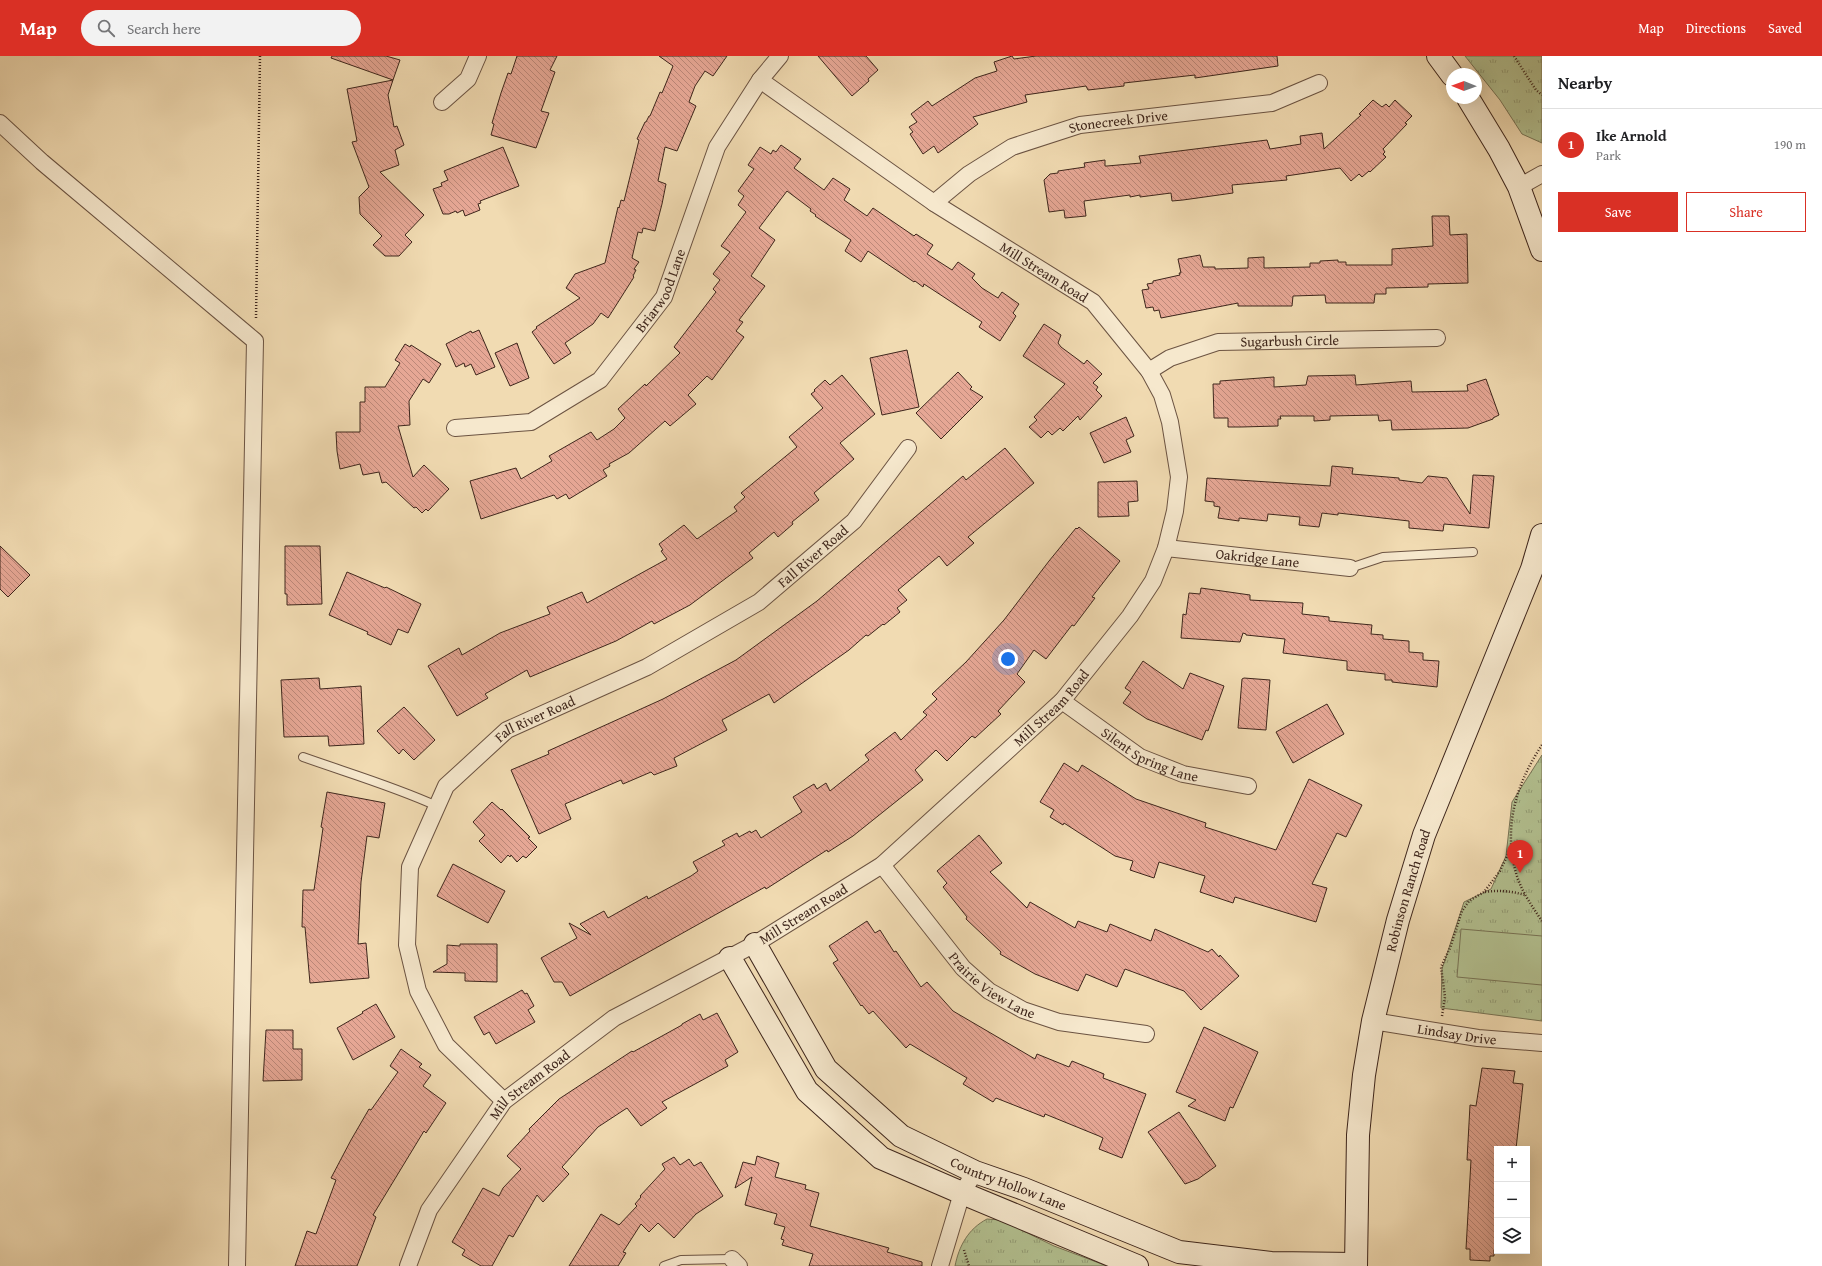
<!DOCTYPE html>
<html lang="en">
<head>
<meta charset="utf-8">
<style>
  :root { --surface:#fff; --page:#f2f2f2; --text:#202124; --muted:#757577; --line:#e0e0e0; --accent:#d93025 }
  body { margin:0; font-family:"Gentium Book Plus",serif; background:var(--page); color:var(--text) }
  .controls { position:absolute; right:12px; bottom:12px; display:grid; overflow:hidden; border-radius:0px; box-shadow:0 4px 16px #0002 }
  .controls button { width:36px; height:36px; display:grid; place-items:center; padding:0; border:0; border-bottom:1px solid var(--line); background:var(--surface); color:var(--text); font:20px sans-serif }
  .compass { position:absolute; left:1446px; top:12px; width:36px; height:36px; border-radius:50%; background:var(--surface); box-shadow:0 4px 16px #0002; rotate:271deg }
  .you { position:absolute; left:1008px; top:603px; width:14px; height:14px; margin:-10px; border:3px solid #fff; border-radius:50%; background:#1a73e8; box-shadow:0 0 0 6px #1a73e833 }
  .badge { display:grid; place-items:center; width:26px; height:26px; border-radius:50%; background:var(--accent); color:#fff; font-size:13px; font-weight:700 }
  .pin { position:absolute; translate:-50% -33px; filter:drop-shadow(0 1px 2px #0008) }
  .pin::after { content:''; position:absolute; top:21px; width:14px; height:12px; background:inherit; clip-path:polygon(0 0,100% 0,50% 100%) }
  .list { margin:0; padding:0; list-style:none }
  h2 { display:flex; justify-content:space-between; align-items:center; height:52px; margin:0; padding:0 16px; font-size:17px }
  h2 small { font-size:13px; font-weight:400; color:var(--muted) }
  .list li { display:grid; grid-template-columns:26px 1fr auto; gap:12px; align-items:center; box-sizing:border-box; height:72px; padding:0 16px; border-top:1px solid var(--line) }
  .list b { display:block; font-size:15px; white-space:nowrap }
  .list p { margin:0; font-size:13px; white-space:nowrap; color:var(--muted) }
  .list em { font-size:13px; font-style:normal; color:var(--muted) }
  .actions { display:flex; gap:8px; padding:12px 16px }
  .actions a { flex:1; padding:9px 0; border:1px solid var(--accent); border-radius:0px; text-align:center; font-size:14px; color:var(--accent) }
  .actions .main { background:var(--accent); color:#fff }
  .icon { flex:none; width:22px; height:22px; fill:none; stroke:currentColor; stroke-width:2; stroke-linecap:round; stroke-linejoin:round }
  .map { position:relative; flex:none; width:1542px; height:1210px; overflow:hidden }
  header { display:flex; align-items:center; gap:24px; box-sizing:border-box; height:56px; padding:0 20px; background:var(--accent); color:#fff }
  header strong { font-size:19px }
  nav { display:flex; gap:22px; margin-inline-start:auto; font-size:14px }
  .search { width:280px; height:36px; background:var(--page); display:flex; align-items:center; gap:10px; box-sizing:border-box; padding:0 14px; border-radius:22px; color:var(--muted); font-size:15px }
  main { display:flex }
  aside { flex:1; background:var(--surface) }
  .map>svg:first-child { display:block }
  .grass { fill:url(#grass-tufts); stroke:#787456 }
  .garden { fill:#b3c191; stroke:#787456 }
  .building { fill:url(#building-back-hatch); stroke:#3e261c }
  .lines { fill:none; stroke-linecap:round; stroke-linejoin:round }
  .lane-casing { stroke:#6b5342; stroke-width:10 }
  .street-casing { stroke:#6b5342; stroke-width:18 }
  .secondary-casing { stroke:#3e261c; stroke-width:24 }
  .path { stroke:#3e261c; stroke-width:2.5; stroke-dasharray:1 2; stroke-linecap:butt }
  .lane { stroke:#f6e8cd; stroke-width:8 }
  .street { stroke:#f6e8cd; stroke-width:16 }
  .secondary { stroke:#f6e8cd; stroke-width:22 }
  .labels { text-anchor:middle; stroke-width:3; stroke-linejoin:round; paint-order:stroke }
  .street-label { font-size:14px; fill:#3e261c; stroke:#f6e8cd }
</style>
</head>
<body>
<header>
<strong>Map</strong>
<div class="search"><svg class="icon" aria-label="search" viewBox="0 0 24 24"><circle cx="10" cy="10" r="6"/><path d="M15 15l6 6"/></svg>Search here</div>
<nav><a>Map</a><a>Directions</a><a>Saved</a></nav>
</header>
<main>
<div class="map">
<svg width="1542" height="1210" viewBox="0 0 1542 1210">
  <defs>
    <pattern id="grass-tufts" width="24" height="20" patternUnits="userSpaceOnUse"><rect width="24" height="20" fill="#b3c191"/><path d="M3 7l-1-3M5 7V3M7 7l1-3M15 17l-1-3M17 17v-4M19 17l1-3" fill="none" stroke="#939d76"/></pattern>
    <pattern id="building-back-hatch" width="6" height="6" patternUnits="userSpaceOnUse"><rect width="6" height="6" fill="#e6a795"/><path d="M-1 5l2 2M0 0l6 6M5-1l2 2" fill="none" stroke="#bc8879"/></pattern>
  </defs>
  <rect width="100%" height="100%" fill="#f1dbb2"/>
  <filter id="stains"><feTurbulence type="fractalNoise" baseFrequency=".005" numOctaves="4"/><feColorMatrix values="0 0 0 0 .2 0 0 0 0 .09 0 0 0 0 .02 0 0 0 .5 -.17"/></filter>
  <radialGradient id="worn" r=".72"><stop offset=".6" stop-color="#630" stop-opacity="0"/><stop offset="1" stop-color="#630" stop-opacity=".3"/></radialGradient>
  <g class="grass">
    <polygon points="1465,0 1542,0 1542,87 1522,78 1500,44"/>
    <polygon points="1542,699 1542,965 1441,952 1442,913 1464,846 1491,833 1506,800 1512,746"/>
    <path d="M 987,1163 L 1001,1164 L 1054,1190 L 1107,1210 L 955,1210 C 959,1190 968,1173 987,1163 Z"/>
  </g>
  <polygon class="garden" points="1461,873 1542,880 1542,929 1457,921"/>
  <g class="building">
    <polygon points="332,0 386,0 400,4 393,24 331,2"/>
    <polygon points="517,0 557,0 550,14 555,16 541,55 549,57 536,92 491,79 494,68 492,67 501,37 508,17 511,18"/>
    <polygon points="659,0 727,0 713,20 705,15 695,30 689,46 696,50 677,95 665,91 658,125 666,128 662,148 655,175 643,172 642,177 638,176 632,202 639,206 634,213 636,214 633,220 634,221 608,262 601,257 593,268 565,287 571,297 554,308 532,276 537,272 536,271 580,242 566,232 575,218 605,207 618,151 619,152 621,144 624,145 639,84 637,83 645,66 646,66 649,60 650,60 660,36 662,37 673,10"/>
    <polygon points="818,0 866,0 878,14 868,23 869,25 852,40"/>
    <polygon points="1012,0 1014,3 1036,0 1277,0 1278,10 1195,22 1195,19 1124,27 1124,30 1088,34 1086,30 1025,39 1027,46 973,61 978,68 938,97 934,90 923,98 910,78 913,76 909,71 917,66 911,58 928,45 932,50 975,22 997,15 994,6"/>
    <polygon points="393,24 388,39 394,71 397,70 404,89 395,94 399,109 380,116 424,159 405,179 412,186 399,200 385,200 373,189 382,180 360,158 359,141 369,131 352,86 357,85 347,33"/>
    <polygon points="1373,44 1382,51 1386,48 1389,51 1395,44 1412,60 1405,67 1407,68 1383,93 1385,96 1383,98 1386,101 1370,116 1369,115 1362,121 1359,118 1351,125 1340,112 1286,120 1287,124 1232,129 1233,137 1183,144 1172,145 1171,137 1140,141 1140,139 1130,141 1130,139 1084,145 1086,160 1065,162 1064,154 1049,156 1044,124 1050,118 1058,117 1058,115 1085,111 1084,107 1105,104 1105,110 1107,110 1141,107 1139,100 1267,84 1270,93 1301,88 1300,80 1322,77 1324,93 1361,59 1359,58"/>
    <polygon points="781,89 801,103 794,112 824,134 833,122 850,133 844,144 867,160 873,152 914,180 916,178 933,189 927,198 952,214 958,206 975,218 972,222 982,232 998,242 1002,236 1019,248 1013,257 1016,260 1000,285 979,271 982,266 924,228 923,231 915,225 914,226 868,195 861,206 845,195 851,184 815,160 816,159 810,155 811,153 787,135 759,172 775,184 751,220 765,230 739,264 743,266 736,275 744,281 712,324 707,320 688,339 696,348 670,370 665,365 629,397 609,408 610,410 603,414 607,420 569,443 566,438 557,443 554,439 481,463 470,425 516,412 521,423 552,405 549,400 591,376 597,384 614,373 625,362 618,353 645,328 646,330 680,297 674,291 716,236 713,233 720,224 713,218 730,196 721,190 746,156 738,149 744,140 738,135 754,113 748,109 760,91 771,98 773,94 776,96"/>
    <polygon points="503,91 519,130 480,145 481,147 478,148 480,154 465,160 463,154 457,157 456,155 449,158 443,158 433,133 442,130 441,127 448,124 444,115"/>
    <polygon points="1432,160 1449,160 1450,179 1467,178 1468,227 1428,228 1428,231 1386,232 1386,238 1375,238 1374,247 1326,247 1325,239 1293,240 1292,250 1238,250 1238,247 1161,262 1159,254 1154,255 1153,251 1146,252 1142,234 1149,233 1147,228 1153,227 1153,225 1180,219 1179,217 1181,217 1178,203 1200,199 1203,211 1215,211 1215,213 1248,212 1248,202 1264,201 1264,212 1310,211 1310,207 1320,207 1320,205 1338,204 1338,206 1346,206 1346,209 1392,209 1392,193 1433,190"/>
    <polygon points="1044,268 1061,279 1058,287 1061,291 1084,308 1087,304 1102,318 1093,327 1098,331 1096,334 1102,340 1080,364 1078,360 1063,375 1060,372 1052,379 1048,375 1041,382 1029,371 1037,364 1034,361 1065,328 1023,300"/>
    <polygon points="479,274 495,311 476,319 471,308 465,311 464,307 456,311 446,288 471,275 472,277"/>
    <polygon points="517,287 529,322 510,330 495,297"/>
    <polygon points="405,288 410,291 411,289 441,308 429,327 423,323 409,345 410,369 398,370 413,421 424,409 449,433 428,455 426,453 422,457 416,451 414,452 386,426 382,427 379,416 363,419 360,408 340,413 337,395 336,376 360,376 360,346 365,346 365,331 385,331 400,307 395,304"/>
    <polygon points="907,294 919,351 882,359 870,302"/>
    <polygon points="958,316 972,331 970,333 983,341 941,383 916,357"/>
    <polygon points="842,319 875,358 840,387 854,403 814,437 819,444 792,466 793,468 778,481 774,476 749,497 753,502 690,549 654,568 652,565 616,585 530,621 527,614 485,638 488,642 457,660 428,610 459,592 462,599 500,577 550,558 547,551 582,536 587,547 667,503 661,495 663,494 659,488 684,469 697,483 737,455 734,451 745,441 741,437 797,391 789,381 823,352 811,338 815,335 814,334 825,324 830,329"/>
    <polygon points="1355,319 1356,329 1411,325 1412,336 1468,335 1467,329 1486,323 1499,359 1493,362 1493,363 1468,372 1392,374 1391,364 1379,365 1378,359 1330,360 1330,364 1314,365 1314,360 1280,360 1281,363 1278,363 1278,370 1241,371 1228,371 1228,362 1214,362 1213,328 1220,328 1220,325 1274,321 1274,331 1306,329 1308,320"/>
    <polygon points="1126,361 1134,380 1126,384 1131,396 1104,407 1090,377"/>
    <polygon points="1005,392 1034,427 968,481 974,487 947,510 939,500 898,534 907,544 897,552 900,556 884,569 883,568 868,580 866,579 849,594 774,647 769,638 722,664 727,674 674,702 677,710 654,719 651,716 623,728 621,724 565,748 571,763 539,778 511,714 549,698 548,695 663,643 736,604 817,545 963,420 966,424"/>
    <polygon points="1332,410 1353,412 1352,418 1399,422 1399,424 1422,427 1428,420 1447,422 1470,458 1473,419 1494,420 1489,472 1444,468 1443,475 1409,472 1409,465 1338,457 1338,459 1322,457 1319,471 1299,469 1300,461 1268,458 1267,465 1239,462 1239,465 1218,462 1220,451 1214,450 1214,446 1205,445 1207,422 1330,430"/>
    <polygon points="1137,425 1138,445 1128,446 1129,460 1098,461 1098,426"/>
    <polygon points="1079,471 1120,505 1092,541 1095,542 1074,570 1072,569 1046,603 1034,594 1017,618 1025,626 998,655 1001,658 975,682 972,680 947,705 936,694 915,714 923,724 853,780 828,796 827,794 766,833 765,831 570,940 562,926 554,926 541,902 577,882 569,867 591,879 580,868 604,855 608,862 647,840 648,843 691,820 698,815 693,806 725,789 722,785 737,777 739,781 750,775 751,777 756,774 761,782 802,756 793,741 814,728 817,733 826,727 830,735 869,704 865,699 895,676 901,684 927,659 923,656 937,643 932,638 966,606 1004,564 1049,505 1076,472 1077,473"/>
    <polygon points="0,490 30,519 8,541 0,533"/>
    <polygon points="285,490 320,490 322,548 287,549 287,538 285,538"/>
    <polygon points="347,516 385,532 386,531 421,548 408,577 398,573 391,589 367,578 368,576 329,559"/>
    <polygon points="1201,532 1250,539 1250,544 1303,547 1302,558 1329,561 1329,565 1372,569 1371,578 1383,579 1383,583 1409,585 1409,596 1423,597 1423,604 1439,605 1437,631 1392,626 1392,624 1385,624 1385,618 1347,614 1347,605 1283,597 1285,583 1246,579 1246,578 1243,577 1240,586 1181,582 1183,558 1186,559 1189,537 1200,538"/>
    <polygon points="1143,605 1183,633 1190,617 1224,630 1208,675 1206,674 1202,684 1147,663 1123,647 1131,636 1125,632"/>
    <polygon points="319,622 320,633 361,630 364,688 329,690 328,680 284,681 281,624"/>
    <polygon points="1244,622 1270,624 1266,674 1238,672 1242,623"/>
    <polygon points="1327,648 1344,678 1293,707 1276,676"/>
    <polygon points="404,651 435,684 414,704 403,693 399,698 377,675"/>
    <polygon points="1064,707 1078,716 1082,709 1136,743 1206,767 1205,771 1276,794 1309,723 1362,749 1346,781 1337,777 1312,828 1327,832 1316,866 1235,841 1233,847 1200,836 1205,820 1159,806 1154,822 1130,814 1133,805 1115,800 1064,767 1063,769 1050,761 1054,754 1040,746"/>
    <polygon points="327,736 385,747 379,782 367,780 361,826 358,888 366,887 369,922 310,927 305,871 302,871 303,834 314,834 323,772 321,771"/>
    <polygon points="492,746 501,754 502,753 530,781 528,782 537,791 526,802 523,800 517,806 511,799 510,801 508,799 501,807 479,785 485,779 473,766"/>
    <polygon points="979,779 1002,807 990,816 1027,852 1030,846 1075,872 1078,865 1107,876 1110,868 1151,885 1155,873 1208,896 1212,893 1219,901 1220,899 1239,920 1201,954 1184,935 1125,913 1117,931 1086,918 1078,935 1035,918 1000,898 1001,896 966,863 967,861 943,831 947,827 937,815"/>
    <polygon points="453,808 505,835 488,867 437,840"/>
    <polygon points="867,865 875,877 880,874 894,896 896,895 921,931 927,926 953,955 1035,1003 1037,998 1069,1011 1072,1005 1104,1018 1103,1022 1146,1038 1122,1102 1099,1093 1103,1082 1099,1080 1045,1058 1044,1061 996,1042 993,1046 963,1028 967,1022 910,988 906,992 873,955 869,958 862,949 861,950 833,907 838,904 829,890"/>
    <polygon points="460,888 497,888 497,926 465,925 465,917 433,916 447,908 447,889 460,890"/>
    <polygon points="522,934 525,938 527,937 534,950 528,954 535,966 496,988 489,976 484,979 474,961"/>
    <polygon points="376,948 395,981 353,1004 337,972 363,957 362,956"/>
    <polygon points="717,957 738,996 725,1004 728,1010 662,1046 667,1052 641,1070 627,1052 598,1071 562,1111 569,1118 543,1146 537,1139 513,1181 509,1179 492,1210 481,1210 462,1199 465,1194 452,1186 483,1132 499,1140 503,1132 521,1113 507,1100 530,1075 529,1073 559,1043 632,995 633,996 682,969 682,968 700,958 703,964"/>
    <polygon points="1204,971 1258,996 1233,1052 1230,1051 1225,1065 1188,1050 1196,1044 1176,1036"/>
    <polygon points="266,974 293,974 293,993 302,993 302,1024 263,1025"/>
    <polygon points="401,993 422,1008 419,1011 431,1019 423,1030 446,1047 426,1077 424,1075 373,1159 376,1161 357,1210 295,1210 307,1175 316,1178 336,1124 331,1122 351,1084 369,1053 371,1054 398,1016 390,1010"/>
    <polygon points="1482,1012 1515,1015 1513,1027 1523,1028 1516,1093 1497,1093 1497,1194 1494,1194 1494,1200 1490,1200 1490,1205 1470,1204 1470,1193 1466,1193 1471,1104 1467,1104 1470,1049 1476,1050"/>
    <polygon points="1179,1056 1216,1110 1198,1123 1185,1128 1148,1076"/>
    <polygon points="757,1100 779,1107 775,1121 806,1129 805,1133 819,1137 810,1170 889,1192 887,1196 922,1206 922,1210 809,1210 813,1198 782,1189 784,1184 781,1183 785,1171 774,1168 777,1158 745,1149 752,1121 735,1132 743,1106 755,1109"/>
    <polygon points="674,1101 680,1109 689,1103 694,1110 701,1106 723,1140 696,1158 674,1182 658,1167 649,1176 641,1168 623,1196 626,1197 618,1210 569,1210 601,1158 619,1169 637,1150 635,1148 641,1141 640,1140 665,1113 662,1108"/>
  </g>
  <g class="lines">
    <defs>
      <g id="lane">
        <polyline points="1350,512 1383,501 1473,496"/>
        <path d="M 303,701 C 348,717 393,730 437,750"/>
        <polyline points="664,1210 681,1204 732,1203"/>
      </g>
      <g id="street">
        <polyline points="442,46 468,23 478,0"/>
        <polyline points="0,67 42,106 255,285 237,1210"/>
        <polyline points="1519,131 1542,118"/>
        <path id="s1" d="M 934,147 L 969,118 L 1012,91 L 1080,69 L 1272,47 L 1319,27"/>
        <path id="s2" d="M 1149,315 L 1170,302 L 1218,286 L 1437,282"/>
        <path id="s3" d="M 455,372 L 531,366 L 600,324 L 664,241 L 717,91 L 760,24 L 780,0"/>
        <path id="s4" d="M 1166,492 L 1350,512"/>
        <path id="s5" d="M 1062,645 L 1140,701 L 1183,718 L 1248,730"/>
        <path id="s6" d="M 882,809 L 963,912 L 989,935 L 1023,954 L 1059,966 L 1146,978"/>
        <path id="s7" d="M 1373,965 L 1478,982 L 1542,987"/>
        <path id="s8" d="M 504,1045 L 446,989 L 418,935 L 407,889 L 410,811 L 446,730 L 507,674 L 647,611 L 759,546 L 854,465 L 908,392"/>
        <polyline points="732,1203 739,1210"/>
        <path id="s9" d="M 408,1210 L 429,1154 L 504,1045 L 614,962 L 755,888 L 882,809 L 1062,645 L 1130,560 L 1153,525 L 1166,492 L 1175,455 L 1179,421 L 1170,366 L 1162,339 L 1149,315 L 1093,246 L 934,147 L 760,24"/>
        <polyline points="940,1210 962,1137 975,1116"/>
      </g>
      <g id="secondary">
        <polyline points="1438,0 1452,19"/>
        <polyline points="1468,42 1499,93 1519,131 1542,194"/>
        <path id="s10" d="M 755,888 L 826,1013 L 901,1080 L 975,1116 L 1024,1133 L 1179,1196 L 1271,1207 L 1356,1208"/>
        <polyline points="730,902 807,1035 881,1102 962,1137 1137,1210"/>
        <path id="s11" d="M 1356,1210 L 1358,1079 L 1364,1019 L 1373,965 L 1398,864 L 1424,779 L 1532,513 L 1542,479"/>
      </g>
    </defs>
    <use href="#lane" class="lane-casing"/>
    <use href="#street" class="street-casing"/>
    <use href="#secondary" class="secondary-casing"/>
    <g class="path">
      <polyline points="1514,0 1536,34 1542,39"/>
      <polyline points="256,262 260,0"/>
      <path d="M 1542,689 C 1516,728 1503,771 1516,817 C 1521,835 1532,850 1542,865"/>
      <path d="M 1485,836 C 1499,834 1511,835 1525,839"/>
      <polyline points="1442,960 1445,941 1441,911 1450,892 1462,855 1469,845 1484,836 1500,815 1511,792"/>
      <polyline points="964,1194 969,1210"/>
    </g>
    <use href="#lane" class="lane"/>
    <use href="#street" class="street"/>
    <use href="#secondary" class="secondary"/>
  </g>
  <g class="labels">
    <g class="street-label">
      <text dy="5" stroke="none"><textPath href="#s1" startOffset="206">Stonecreek Drive</textPath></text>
      <text transform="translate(1044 216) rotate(32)" y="5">Mill Stream Road</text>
      <text dy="5" stroke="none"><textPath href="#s3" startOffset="266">Briarwood Lane</textPath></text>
      <text dy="5" stroke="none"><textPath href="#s2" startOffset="147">Sugarbush Circle</textPath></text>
      <text dy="5" stroke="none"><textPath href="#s8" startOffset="792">Fall River Road</textPath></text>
      <text dy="5" stroke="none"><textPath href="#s4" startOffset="92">Oakridge Lane</textPath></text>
      <text dy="5" stroke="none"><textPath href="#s9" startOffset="870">Mill Stream Road</textPath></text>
      <text dy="5" stroke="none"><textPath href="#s8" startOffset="468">Fall River Road</textPath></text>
      <text dy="5" stroke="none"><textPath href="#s5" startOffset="104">Silent Spring Lane</textPath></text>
      <text dy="5" stroke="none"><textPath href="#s11" startOffset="381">Robinson Ranch Road</textPath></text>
      <text dy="5" stroke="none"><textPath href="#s9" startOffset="546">Mill Stream Road</textPath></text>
      <text dy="5" stroke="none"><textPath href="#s6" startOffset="165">Prairie View Lane</textPath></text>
      <text dy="5" stroke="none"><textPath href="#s7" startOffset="85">Lindsay Drive</textPath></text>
      <text dy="5" stroke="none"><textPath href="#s9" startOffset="222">Mill Stream Road</textPath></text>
      <text dy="5" stroke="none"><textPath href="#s10" startOffset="362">Country Hollow Lane</textPath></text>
    </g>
  </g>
  <rect width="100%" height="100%" filter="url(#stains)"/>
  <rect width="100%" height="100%" fill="url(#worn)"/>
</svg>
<div class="controls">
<button>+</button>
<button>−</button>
<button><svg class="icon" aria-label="layers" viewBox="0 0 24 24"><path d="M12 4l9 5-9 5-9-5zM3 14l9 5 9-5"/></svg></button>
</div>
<svg class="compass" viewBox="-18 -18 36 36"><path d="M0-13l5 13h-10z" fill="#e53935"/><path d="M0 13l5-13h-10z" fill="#757577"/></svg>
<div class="you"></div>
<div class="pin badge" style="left:1520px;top:817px">1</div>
</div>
<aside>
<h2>Nearby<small></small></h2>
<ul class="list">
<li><span class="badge">1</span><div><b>Ike Arnold</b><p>Park</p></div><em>190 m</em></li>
</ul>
<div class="actions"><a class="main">Save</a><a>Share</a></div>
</aside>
</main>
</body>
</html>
